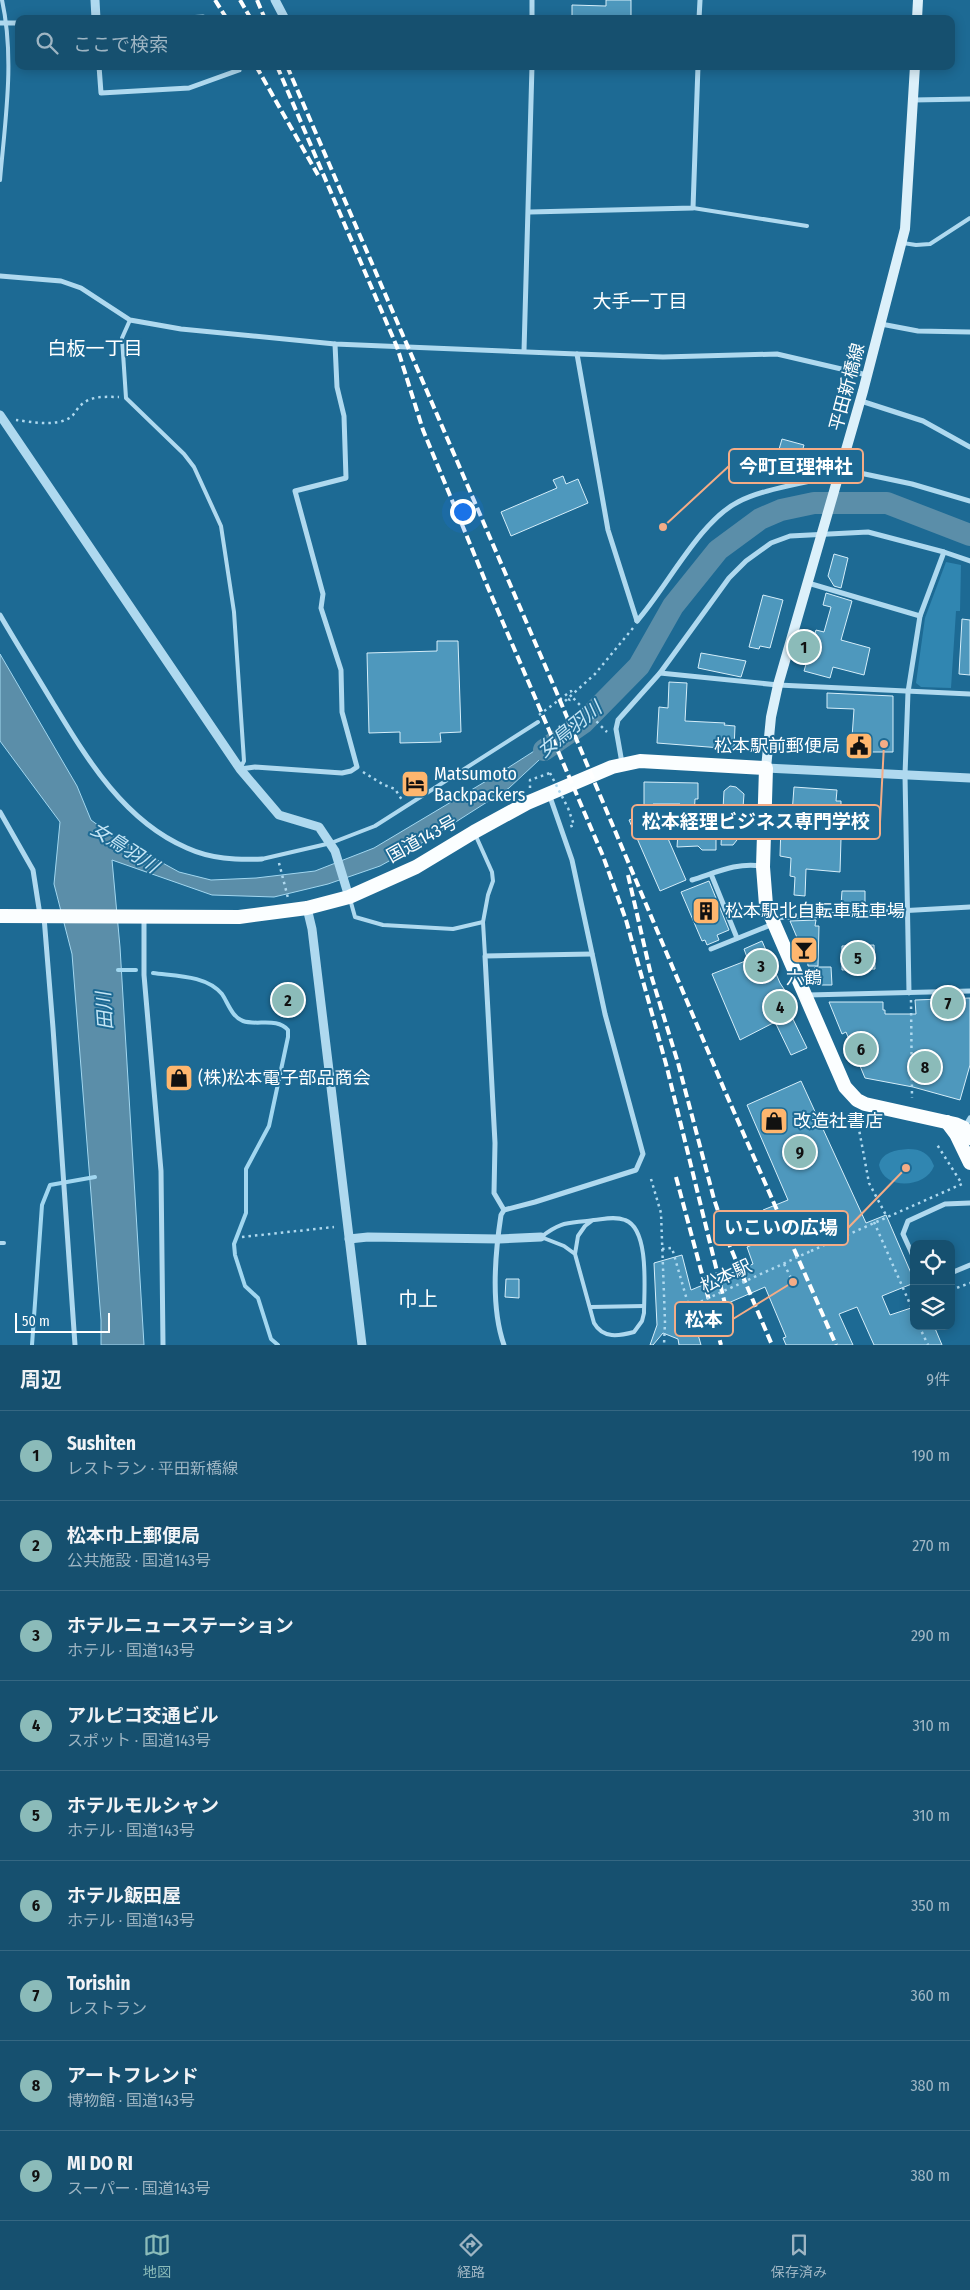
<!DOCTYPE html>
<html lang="ja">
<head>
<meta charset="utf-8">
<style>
  :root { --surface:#16506f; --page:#235a77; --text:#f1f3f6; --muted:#9eb5c3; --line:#356782; --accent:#8bbbb9 }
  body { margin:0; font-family:"Fira Sans Condensed","Noto Sans JP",sans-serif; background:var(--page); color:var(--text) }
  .controls { position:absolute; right:15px; bottom:15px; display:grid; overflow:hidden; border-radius:10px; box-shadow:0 2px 12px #0003 }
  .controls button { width:45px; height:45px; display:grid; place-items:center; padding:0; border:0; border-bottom:1px solid var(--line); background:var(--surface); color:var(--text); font:25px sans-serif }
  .scale { position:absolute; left:15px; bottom:12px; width:95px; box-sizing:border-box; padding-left:5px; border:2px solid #fff; border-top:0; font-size:14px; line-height:18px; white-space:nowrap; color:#fff; -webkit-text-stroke:4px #1d6a94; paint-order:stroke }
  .you { position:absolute; left:462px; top:511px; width:18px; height:18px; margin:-12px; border:4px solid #fff; border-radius:50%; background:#1a73e8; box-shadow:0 0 0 8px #1a73e833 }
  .badge { display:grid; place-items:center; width:32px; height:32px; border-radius:50%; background:var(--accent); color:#111; font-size:16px; font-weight:700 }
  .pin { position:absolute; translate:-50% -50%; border:2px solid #fff; box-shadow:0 1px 5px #0006 }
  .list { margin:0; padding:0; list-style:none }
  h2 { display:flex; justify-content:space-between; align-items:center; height:65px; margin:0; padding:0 20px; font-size:21px }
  h2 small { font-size:16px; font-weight:400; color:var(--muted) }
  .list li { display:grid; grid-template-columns:32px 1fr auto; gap:15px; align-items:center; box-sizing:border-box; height:90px; padding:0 20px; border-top:1px solid var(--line) }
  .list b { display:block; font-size:19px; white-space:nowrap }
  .list p { margin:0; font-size:16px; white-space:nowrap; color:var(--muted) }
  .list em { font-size:16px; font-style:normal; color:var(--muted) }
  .icon { flex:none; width:28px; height:28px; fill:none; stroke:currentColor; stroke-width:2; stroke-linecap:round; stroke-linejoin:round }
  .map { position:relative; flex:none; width:970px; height:1345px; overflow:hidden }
  .search { position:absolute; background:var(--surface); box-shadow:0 2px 12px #0003; left:15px; right:15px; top:15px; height:55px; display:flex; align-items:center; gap:12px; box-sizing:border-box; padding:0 18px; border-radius:10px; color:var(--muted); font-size:19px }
  .sheet { height:875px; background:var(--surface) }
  nav { display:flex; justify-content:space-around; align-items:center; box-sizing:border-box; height:70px; border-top:1px solid var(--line); background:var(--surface); font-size:14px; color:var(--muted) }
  nav a { display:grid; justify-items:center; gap:2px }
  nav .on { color:var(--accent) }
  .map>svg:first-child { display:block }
  .green { fill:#3086b1 }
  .water { fill:#5b8ea9; stroke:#a2d7f0 }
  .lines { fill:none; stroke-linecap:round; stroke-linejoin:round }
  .stream { stroke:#a2d7f0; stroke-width:4 }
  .river { stroke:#5b8ea9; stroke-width:22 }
  .building { fill:#4e98bd; stroke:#d5eefa }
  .path { stroke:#afd9ef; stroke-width:2.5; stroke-dasharray:2.5 4; stroke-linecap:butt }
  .service { stroke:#afd9ef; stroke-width:4 }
  .minor { stroke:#afd9ef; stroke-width:5 }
  .tertiary { stroke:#afd9ef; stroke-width:9 }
  .secondary { stroke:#dcf0fa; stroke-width:10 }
  .trunk { stroke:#fbfeff; stroke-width:14 }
  .rail { stroke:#fff; stroke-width:4; stroke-dasharray:9 4; stroke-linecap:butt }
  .path-bridge { stroke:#afd9ef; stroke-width:2.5; stroke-dasharray:2.5 4; stroke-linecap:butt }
  .labels { text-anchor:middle; stroke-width:4; stroke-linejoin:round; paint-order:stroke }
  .street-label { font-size:18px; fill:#fff; stroke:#1d6a94 }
  .poi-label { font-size:18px; fill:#fff; stroke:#1d6a94; text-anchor:start }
  .neighbourhood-label { font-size:19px; fill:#fff; stroke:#1d6a94 }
  .water-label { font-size:19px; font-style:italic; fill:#c5e6f6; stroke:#1d6a94 }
  .quarter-label { font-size:20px; fill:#fff; stroke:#1d6a94 }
  .leader { fill:none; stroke:#f4ac86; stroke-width:2 }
  .callout-dot { fill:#f4ac86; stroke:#1d6a94; stroke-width:2 }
  .callout { fill:#1d6a94; stroke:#f4ac86; stroke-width:2 }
  .callout-label { font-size:19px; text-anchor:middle; font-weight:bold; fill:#fff }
</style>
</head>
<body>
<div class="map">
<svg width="970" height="1345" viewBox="0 0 970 1345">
  <rect width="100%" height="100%" fill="#1d6a94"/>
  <g class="green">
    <polygon points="946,562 961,565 960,611 956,611 951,688 921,687 916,683 925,618"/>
    <path d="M 908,1149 C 921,1149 929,1153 934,1166 C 926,1188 884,1191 879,1165 C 882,1152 896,1150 908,1149 Z"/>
  </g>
  <polygon class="water" points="0,654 77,786 91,820 110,834 179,872 211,880 256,878 315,871 374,848 503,771 581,721 509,788 429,839 380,866 328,884 274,897 212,895 112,860 120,947 144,1345 101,1345 101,1320 72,954 54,884 60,822 0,741"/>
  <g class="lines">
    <g class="stream">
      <polyline points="118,970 136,970"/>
      <path d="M 153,973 C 175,976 206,975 222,994 C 228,1003 232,1017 243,1021 C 257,1026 277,1017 288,1030 L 288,1037 L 269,1126 L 246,1169 L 246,1213 L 234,1244 L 235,1255 L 245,1286 L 258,1298 L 271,1339 L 278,1345"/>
      <polyline points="32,1345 42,1205 50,1185 95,1177"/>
    </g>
    <polyline class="river" points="544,750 583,723 639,666 673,606 718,550 760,519 781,510 814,503 887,503 970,535"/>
  </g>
  <g class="building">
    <polygon points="606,0 631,0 631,19 572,19 572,5 606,6"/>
    <polygon points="782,439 804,445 795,476 773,470"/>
    <polygon points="563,476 566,484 578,479 588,503 511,536 501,512 557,488 553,480"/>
    <polygon points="834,554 848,558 841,588 834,586 828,576"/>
    <polygon points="826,593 852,601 841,640 870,648 864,675 833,667 830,678 804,671 816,630 824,632 831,607 823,605"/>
    <polygon points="763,595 783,600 770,648 760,646 759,649 749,647"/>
    <polygon points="962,619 970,620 970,675 959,674"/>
    <polygon points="437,641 458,641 461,732 440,733 441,742 400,743 400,732 369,733 367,653 437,651"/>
    <polygon points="701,653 746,661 741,677 698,668"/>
    <polygon points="669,682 687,683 685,721 725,723 724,725 735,726 734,749 657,743 659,707 668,708"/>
    <polygon points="827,693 893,696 893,752 851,752 854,709 827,708"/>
    <polygon points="644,782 698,783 698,799 695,799 693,836 716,837 716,850 702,850 698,846 677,847 680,804 653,804 686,880 660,891 629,820 644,814"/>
    <polygon points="730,786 736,787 744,794 741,835 733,845 721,845 724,791"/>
    <polygon points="794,787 837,790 836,801 841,801 841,814 835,814 833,838 841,839 840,872 806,869 805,896 794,895 795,877 790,876 791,858 780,856 781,826 791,827"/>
    <polygon points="709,881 729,930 717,935 719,940 707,945 705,940 702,941 681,892"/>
    <polygon points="842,891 865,891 865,906 841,905"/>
    <polygon points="816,920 815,926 819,926 818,966 808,966 807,954 804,954 790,921"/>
    <polygon points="762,941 780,983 786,992 793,1012 790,1013 807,1048 791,1055 775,1022 740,1040 712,974 748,960 744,949"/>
    <polygon points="874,945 875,969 842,970 842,946"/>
    <polygon points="815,967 831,967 832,985 816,985"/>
    <polygon points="970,998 970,1065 960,1100 913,1087 865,1078 846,1032 842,1034 829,1002 883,1002 883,1010 885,1010 885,1014 916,1014 915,1000"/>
    <polygon points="801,1081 866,1223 886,1215 914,1280 914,1283 882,1296 890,1315 914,1307 914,1326 934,1326 942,1345 874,1345 857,1307 839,1314 853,1345 786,1345 783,1338 786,1337 765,1287 703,1314 706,1328 697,1331 701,1345 679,1345 678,1339 663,1333 653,1345 650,1345 657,1325 654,1263 682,1255 691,1290 753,1264 747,1247 772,1237 763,1210 788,1200 747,1105"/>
    <polygon points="506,1279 519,1279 519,1298 505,1297"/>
  </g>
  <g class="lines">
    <g class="path">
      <path d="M 16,420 C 32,422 57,427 71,417 C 75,414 77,408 81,405 C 92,395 106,397 119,397"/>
      <polyline points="568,699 570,700 573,698 607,732"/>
      <polyline points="565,701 595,674 633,628"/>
      <polyline points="539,715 571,691 573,695"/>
      <polyline points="363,772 384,785 395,789 402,800"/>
      <polyline points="530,788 530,780 550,773"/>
      <polyline points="568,808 574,825 569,827"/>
      <polyline points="279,863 288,898"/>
      <polyline points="911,1000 912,1098"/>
      <polyline points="859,1119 858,1124 869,1183 887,1217"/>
      <polyline points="651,1179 661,1213 665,1322 664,1345"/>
      <polyline points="874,1222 914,1313"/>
      <polyline points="242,1237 334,1227"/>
      <polyline points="662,1249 672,1248 689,1307"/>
      <polyline points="811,1251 962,1184 936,1143"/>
      <polyline points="784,1264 793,1282"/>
      <polyline points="951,1290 970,1283"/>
      <polyline points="919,1326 928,1345"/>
    </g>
    <g class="service">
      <path d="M 0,180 C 5,121 15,59 2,0"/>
      <polyline points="693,208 807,226"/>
      <polyline points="903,243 916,245 930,244 970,218"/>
      <polyline points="130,320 122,338 126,398 184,454 194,467 221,526 234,612 244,761 241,767"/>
      <polyline points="475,834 492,872 493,881 488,895 483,922 485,956"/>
      <polyline points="262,859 331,843 375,826 538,722"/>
      <polyline points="350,899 355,917 383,925 453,929 483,922"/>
      <polyline points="0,1243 4,1243"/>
      <path d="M 575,1254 L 564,1246 L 541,1237 C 563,1220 568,1224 594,1220 C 604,1219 615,1216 625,1220 C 650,1229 644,1291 644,1313 L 642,1321 L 634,1332 C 619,1336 603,1339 594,1323 L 575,1254 L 578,1236 L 585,1226 L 593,1220"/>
      <polyline points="591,1307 644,1306"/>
    </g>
    <g class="minor">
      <polyline points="171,19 203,17 204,19"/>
      <polyline points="532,19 532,0"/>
      <polyline points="699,19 700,0"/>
      <polyline points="0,23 19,23"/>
      <polyline points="99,66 101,93 189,88 239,70 236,66"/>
      <polyline points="913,100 970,99"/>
      <polyline points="530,212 693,208 698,66"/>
      <polyline points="0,276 61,281 81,288 130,320 181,329 335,344 577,354 663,357 777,354 867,375"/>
      <polyline points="881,324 918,331 970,332"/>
      <polyline points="524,351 532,66"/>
      <polyline points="577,354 608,530 637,621"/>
      <polyline points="861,401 923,421 970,447"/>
      <polyline points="841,469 912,484 970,501"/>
      <polyline points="808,583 920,616"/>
      <path d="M 0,615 C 17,644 35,673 53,703 C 87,759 124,821 187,848 C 211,859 236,860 262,859"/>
      <path d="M 637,621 C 667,587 700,521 738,502 C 765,488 804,484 834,475 L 839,475"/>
      <polyline points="660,673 778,685 970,694"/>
      <polyline points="622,763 616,729 618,720 660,673 729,578 746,561 771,543 790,536 868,532 944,552 970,561"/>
      <polyline points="240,769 255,767 342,773 351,771 357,767 342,712 341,670 321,608 323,594 295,491 346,478 344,416 337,387 335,344"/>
      <polyline points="0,812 33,870 40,915"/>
      <polyline points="711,874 737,938"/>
      <path d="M 692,880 C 715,873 737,862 761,866"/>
      <polyline points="44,917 53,1028 75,1345"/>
      <polyline points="144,918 144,975 161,1171 163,1345"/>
      <polyline points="773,918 970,907"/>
      <polyline points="711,949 773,924"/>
      <polyline points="909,993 905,775 908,692 920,616 944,552"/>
      <polyline points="808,995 970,991"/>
      <polyline points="964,1128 970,1118"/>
      <polyline points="504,1210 494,1193 495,1143 485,956 592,954"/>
      <polyline points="914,1258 903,1234 908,1221 945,1204 970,1203"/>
      <polyline points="951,1273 970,1265"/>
      <path d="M 504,1345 C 491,1308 495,1254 501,1215 L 504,1210 L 535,1202 L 636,1170 L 643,1154 L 605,1014 L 572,860 L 549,794"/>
    </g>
    <g class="tertiary">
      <polyline points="95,0 96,19"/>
      <polyline points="275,0 285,19"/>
      <polyline points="0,415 240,769 279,815 319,827 335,851 349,897"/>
      <polyline points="766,768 970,778"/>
      <polyline points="307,908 312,929 362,1345"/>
      <polyline points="349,1239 368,1237 499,1239 541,1237"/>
    </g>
    <g class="secondary">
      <polyline points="917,19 918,0"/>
      <polyline points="766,768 771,717 778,685 863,391 905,229 915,66"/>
    </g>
    <g class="trunk">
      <polyline points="0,916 239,917 307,908 349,897 416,867 474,832 527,803 612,767 640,761 766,768 763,867 766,905 845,1087 857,1100 865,1104 955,1124 964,1128 970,1138"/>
      <polyline points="947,1122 956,1134 970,1163"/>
    </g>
    <g class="rail">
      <polyline points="215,0 227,19"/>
      <polyline points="240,0 251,19"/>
      <polyline points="257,0 265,19"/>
      <polyline points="256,66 318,175"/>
      <polyline points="277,66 397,347 423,430 489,590 603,856 626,920 666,1064 727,1312"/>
      <polyline points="287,66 556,691 724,1089 836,1345"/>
      <polyline points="628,875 651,975 678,1063 714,1199 729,1244 772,1345"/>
      <polyline points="676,1177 721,1345"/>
    </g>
    <g class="path-bridge">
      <polyline points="550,773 568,808"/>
      <polyline points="689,1307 811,1251"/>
    </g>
  </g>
  <defs>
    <symbol id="civic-square" viewBox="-11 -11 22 22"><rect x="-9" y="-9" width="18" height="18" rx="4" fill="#feb66e" stroke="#1d6a94"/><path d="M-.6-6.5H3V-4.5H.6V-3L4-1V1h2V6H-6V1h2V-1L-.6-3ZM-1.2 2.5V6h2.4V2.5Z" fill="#111"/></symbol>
    <symbol id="hotel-square" viewBox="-11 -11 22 22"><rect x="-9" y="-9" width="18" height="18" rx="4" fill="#feb66e" stroke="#1d6a94"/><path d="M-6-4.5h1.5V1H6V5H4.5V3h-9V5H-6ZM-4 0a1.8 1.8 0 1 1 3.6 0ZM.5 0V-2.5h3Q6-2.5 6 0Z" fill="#111"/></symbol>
    <symbol id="building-square" viewBox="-11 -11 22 22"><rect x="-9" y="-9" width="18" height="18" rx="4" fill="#feb66e" stroke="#1d6a94"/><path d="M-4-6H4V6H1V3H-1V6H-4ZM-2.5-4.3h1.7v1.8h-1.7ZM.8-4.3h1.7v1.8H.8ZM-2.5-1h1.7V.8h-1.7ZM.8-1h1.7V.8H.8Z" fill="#111"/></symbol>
    <symbol id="bar-square" viewBox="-11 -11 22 22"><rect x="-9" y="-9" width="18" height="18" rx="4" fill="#feb66e" stroke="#1d6a94"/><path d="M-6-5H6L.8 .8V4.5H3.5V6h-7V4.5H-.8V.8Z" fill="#111"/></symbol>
    <symbol id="shop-square" viewBox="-11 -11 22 22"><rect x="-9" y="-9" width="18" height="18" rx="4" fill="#feb66e" stroke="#1d6a94"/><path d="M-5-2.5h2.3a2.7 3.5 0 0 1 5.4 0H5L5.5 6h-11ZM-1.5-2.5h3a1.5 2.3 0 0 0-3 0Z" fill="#111"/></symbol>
  </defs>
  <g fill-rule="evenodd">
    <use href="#civic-square" x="843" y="730" width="32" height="32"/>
    <use href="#hotel-square" x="399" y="768" width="32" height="32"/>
    <use href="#building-square" x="690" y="895" width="32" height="32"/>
    <use href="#bar-square" x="788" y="934" width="32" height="32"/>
    <use href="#shop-square" x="163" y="1062" width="32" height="32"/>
    <use href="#shop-square" x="758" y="1105" width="32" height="32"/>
  </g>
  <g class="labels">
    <g class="street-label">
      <text transform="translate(847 387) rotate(-75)" y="6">平田新橋線</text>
      <text transform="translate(422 839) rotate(-29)" y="6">国道143号</text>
      <text transform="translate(726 1276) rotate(-25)" y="6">松本駅</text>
    </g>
    <g class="poi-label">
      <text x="840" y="752" text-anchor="end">松本駅前郵便局</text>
      <text x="434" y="780">Matsumoto<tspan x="434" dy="21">Backpackers</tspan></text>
      <text x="725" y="917">松本駅北自転車駐車場</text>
      <text x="804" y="984" text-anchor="middle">六鶴</text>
      <text x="198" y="1084">(株)松本電子部品商会</text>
      <text x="793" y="1127">改造社書店</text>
    </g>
    <g class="neighbourhood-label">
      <text x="640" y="308">大手一丁目</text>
      <text x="95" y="355">白板一丁目</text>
    </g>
    <g class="water-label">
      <text transform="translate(569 729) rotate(-39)" y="7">女鳥羽川</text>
      <text transform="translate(125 847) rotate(33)" y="7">女鳥羽川</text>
      <text transform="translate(104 1011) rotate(-94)" y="7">田川</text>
    </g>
    <g class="quarter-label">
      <text x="418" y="1306">巾上</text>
    </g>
  </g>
  <path class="leader" d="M663 527L729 466M884 744L880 822M906 1168L848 1228M793 1282L733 1319"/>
  <g class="callout-dot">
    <circle cx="663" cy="527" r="5"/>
    <circle cx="884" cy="744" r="5"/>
    <circle cx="906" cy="1168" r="5"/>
    <circle cx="793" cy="1282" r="5"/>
  </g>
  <g class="callout">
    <rect x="729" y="449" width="134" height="34" rx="5"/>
    <rect x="632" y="805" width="248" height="34" rx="5"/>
    <rect x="714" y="1211" width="134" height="34" rx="5"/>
    <rect x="675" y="1302" width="58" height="34" rx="5"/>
  </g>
  <g class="callout-label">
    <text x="796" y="473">今町亘理神社</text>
    <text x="756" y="828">松本経理ビジネス専門学校</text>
    <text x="781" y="1234">いこいの広場</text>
    <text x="704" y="1326">松本</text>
  </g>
</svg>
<div class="controls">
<button><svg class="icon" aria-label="locate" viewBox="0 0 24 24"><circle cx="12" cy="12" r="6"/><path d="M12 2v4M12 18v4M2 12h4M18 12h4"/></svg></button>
<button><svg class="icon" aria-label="layers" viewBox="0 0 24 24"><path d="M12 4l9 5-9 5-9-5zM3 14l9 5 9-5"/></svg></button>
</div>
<div class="scale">50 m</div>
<div class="you"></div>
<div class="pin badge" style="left:804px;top:647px">1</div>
<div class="pin badge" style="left:288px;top:1000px">2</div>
<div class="pin badge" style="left:761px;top:966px">3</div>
<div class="pin badge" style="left:780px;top:1007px">4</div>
<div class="pin badge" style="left:858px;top:958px">5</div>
<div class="pin badge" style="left:861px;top:1049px">6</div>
<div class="pin badge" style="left:948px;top:1003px">7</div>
<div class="pin badge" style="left:925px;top:1067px">8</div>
<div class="pin badge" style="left:800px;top:1152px">9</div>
<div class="search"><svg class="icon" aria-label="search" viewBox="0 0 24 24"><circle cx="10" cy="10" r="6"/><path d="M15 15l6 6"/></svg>ここで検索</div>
</div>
<section class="sheet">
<h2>周辺<small>9件</small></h2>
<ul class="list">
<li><span class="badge">1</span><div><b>Sushiten</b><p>レストラン · 平田新橋線</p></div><em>190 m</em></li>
<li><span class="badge">2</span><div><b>松本巾上郵便局</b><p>公共施設 · 国道143号</p></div><em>270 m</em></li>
<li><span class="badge">3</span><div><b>ホテルニューステーション</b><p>ホテル · 国道143号</p></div><em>290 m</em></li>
<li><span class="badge">4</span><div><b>アルピコ交通ビル</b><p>スポット · 国道143号</p></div><em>310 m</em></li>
<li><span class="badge">5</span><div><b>ホテルモルシャン</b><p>ホテル · 国道143号</p></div><em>310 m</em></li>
<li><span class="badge">6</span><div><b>ホテル飯田屋</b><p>ホテル · 国道143号</p></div><em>350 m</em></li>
<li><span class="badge">7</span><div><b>Torishin</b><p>レストラン</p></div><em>360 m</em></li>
<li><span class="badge">8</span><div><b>アートフレンド</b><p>博物館 · 国道143号</p></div><em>380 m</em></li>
<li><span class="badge">9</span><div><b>MI DO RI</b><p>スーパー · 国道143号</p></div><em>380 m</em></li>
</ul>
</section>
<nav>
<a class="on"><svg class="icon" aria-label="map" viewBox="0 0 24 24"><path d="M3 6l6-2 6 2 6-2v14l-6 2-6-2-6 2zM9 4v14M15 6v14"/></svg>地図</a>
<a><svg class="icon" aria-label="directions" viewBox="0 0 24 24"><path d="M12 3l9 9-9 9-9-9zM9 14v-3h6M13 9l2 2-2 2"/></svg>経路</a>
<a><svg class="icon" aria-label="saved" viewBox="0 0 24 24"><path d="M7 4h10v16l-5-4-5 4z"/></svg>保存済み</a>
</nav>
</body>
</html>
